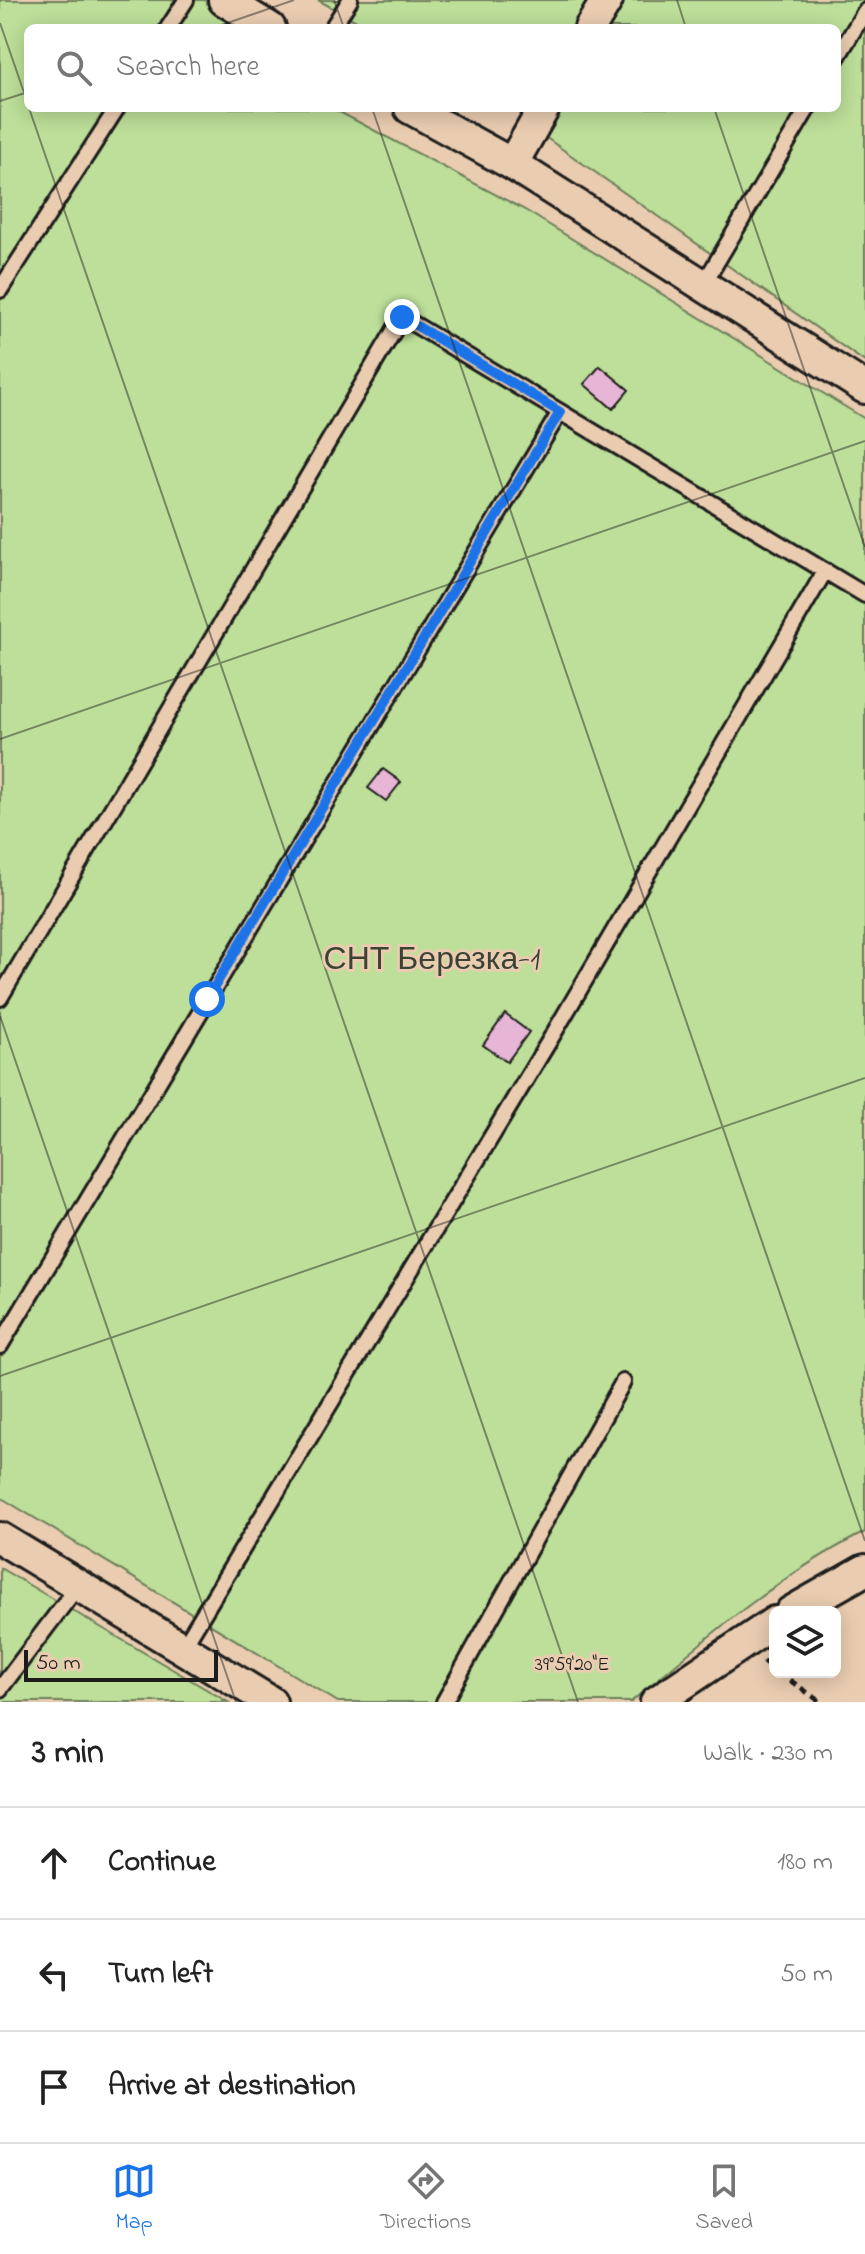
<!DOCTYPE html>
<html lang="en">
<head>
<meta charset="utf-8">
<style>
  :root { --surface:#fff; --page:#f6f6f6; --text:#222; --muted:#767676; --line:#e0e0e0; --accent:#1a73e8 }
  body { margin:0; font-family:"Indie Flower",sans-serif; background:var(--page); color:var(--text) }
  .controls { position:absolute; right:24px; bottom:24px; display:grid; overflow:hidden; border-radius:12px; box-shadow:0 4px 20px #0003 }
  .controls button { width:72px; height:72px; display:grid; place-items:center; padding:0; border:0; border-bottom:2px solid var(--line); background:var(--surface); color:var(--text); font:40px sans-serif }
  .scale { position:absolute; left:24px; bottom:20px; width:194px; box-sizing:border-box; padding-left:8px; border:4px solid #1c1c1c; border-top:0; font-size:22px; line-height:28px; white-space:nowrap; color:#1c1c1c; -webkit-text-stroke:6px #eacdb1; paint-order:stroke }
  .stop { position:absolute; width:24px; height:24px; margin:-18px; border:6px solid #1a73e8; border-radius:50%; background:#fff }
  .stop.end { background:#1a73e8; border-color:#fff; box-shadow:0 2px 8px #0008 }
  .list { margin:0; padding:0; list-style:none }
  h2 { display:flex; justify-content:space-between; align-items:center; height:104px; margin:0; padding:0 32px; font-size:34px }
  h2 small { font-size:26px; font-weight:400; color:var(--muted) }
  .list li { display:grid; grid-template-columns:52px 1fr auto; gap:24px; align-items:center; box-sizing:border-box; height:112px; padding:0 32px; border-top:2px solid var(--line) }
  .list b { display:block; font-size:30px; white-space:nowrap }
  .list em { font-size:26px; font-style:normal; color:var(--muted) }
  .icon { flex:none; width:44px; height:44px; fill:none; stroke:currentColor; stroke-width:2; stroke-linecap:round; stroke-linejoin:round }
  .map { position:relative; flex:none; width:865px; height:1702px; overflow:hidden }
  .search { position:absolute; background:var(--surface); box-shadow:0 4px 20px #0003; left:24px; right:24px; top:24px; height:88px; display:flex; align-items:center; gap:20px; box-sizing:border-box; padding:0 28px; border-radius:12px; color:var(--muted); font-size:30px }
  .sheet { height:440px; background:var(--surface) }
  nav { display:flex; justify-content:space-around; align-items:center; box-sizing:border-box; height:112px; border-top:2px solid var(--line); background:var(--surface); font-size:22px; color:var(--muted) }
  nav a { display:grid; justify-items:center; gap:4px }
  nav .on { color:var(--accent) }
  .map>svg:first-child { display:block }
  .green { fill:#bddf99; stroke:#6c7e5a; stroke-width:2 }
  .building { fill:#e7b5d5; stroke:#1c1c1c; stroke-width:2 }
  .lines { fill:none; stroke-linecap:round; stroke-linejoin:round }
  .service-casing { stroke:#1c1c1c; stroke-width:20 }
  .minor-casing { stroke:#1c1c1c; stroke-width:36 }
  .path { stroke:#1c1c1c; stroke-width:5; stroke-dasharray:8 6; stroke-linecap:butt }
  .service { stroke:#eacdb1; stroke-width:14 }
  .minor { stroke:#eacdb1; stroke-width:30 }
  .route { stroke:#1a73e8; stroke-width:10 }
  .ticks { fill:none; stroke:#1c1c1c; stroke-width:2; stroke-opacity:0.45 }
  .labels { text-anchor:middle; stroke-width:6; stroke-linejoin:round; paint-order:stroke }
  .park-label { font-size:32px; fill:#3c4335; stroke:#eacdb1 }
  .ticks-label { font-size:20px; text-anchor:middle; fill:#1c1c1c; stroke:#eacdb1; stroke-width:6; stroke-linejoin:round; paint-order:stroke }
</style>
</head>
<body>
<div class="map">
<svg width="865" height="1702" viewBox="0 0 865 1702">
  <rect width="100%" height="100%" fill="#eacdb1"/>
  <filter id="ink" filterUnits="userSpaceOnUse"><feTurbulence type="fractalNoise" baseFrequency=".0125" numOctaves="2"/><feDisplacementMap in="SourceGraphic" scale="16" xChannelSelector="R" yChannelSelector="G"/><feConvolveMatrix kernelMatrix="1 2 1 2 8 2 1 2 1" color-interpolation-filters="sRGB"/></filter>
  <g filter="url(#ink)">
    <g class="green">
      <path d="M 0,0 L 204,0 L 245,28 L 28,28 L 28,108 L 332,108 L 525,210 L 865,419 L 865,1532 C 777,1576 705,1639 631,1702 L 338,1702 L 0,1497 Z"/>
      <polygon points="318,0 592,0 575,28 369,28"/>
      <polygon points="622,0 865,0 865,362 545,137 561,108 837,108 837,28 606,28"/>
      <polygon points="0,1568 228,1702 0,1702"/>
    </g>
    <g class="building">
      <polygon points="600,366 629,390 613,409 584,384"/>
      <polygon points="383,769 401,782 386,801 368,788"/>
      <polygon points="505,1014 529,1032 507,1062 483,1045"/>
    </g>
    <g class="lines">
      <defs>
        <g id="service">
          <polyline points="168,28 186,0"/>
          <polyline points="332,28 350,0"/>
          <polyline points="837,58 865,11"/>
          <polyline points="703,285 808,108"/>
          <polyline points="0,290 117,108"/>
          <polyline points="0,998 402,317 865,595"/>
          <polyline points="0,1346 560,412"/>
          <polyline points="182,1649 554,1033 825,571"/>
          <polyline points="0,1689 77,1587"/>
          <polyline points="444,1702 623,1382"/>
        </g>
        <g id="minor">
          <polyline points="224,0 270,28"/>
          <polyline points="590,28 607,0"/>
          <polyline points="410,108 512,164 865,388"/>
          <polyline points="512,164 544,108"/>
          <polyline points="0,1538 271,1702"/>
          <polyline points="791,1612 865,1570"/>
          <polyline points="656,1702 775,1622"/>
        </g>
      </defs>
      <use href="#service" class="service-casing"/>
      <use href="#minor" class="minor-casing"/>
      <g class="path">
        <polyline points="763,1661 775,1670"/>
        <polyline points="778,1672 821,1702"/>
      </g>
      <use href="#service" class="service"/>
      <use href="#minor" class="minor"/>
    </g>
  </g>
  <g class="lines" filter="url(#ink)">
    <polyline class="route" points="207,999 560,412 402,317"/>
  </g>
  <path class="ticks" d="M 334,0 L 344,28M 677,0 L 686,28M 0,23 L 28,104M 213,28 L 294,0M 0,101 L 28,92M 29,108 L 578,1702M 372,108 L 865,1541M 714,108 L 865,547M 0,739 L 865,441M 0,1016 L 236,1702M 0,1376 L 865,1078"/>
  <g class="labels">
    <g class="park-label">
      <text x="432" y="969">СНТ Березка-1</text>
    </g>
  </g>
  <g class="ticks-label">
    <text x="572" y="1670">39°59'20"E</text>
  </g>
</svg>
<div class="controls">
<button><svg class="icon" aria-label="layers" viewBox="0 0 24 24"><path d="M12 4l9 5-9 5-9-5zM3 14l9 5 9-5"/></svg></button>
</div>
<div class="scale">50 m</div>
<div class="stop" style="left:207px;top:999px"></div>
<div class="stop end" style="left:402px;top:317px"></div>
<div class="search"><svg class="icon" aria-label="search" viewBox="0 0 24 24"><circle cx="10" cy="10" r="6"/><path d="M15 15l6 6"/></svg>Search here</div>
</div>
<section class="sheet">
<h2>3 min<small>Walk · 230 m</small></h2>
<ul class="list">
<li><svg class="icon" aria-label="ahead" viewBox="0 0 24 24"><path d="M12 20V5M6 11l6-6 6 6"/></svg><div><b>Continue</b></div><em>180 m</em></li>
<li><svg class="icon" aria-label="left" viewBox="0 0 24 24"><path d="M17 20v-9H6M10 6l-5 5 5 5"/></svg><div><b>Turn left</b></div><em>50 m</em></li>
<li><svg class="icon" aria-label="arrive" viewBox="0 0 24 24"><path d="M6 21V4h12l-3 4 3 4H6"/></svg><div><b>Arrive at destination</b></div></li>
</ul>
</section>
<nav>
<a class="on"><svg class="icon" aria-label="map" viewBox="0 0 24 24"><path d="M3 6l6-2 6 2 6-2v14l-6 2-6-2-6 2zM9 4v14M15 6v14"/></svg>Map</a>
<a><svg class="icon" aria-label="directions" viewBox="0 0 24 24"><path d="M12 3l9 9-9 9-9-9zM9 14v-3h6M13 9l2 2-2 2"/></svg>Directions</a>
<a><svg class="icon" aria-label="saved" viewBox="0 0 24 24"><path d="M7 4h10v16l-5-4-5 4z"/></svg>Saved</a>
</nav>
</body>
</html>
